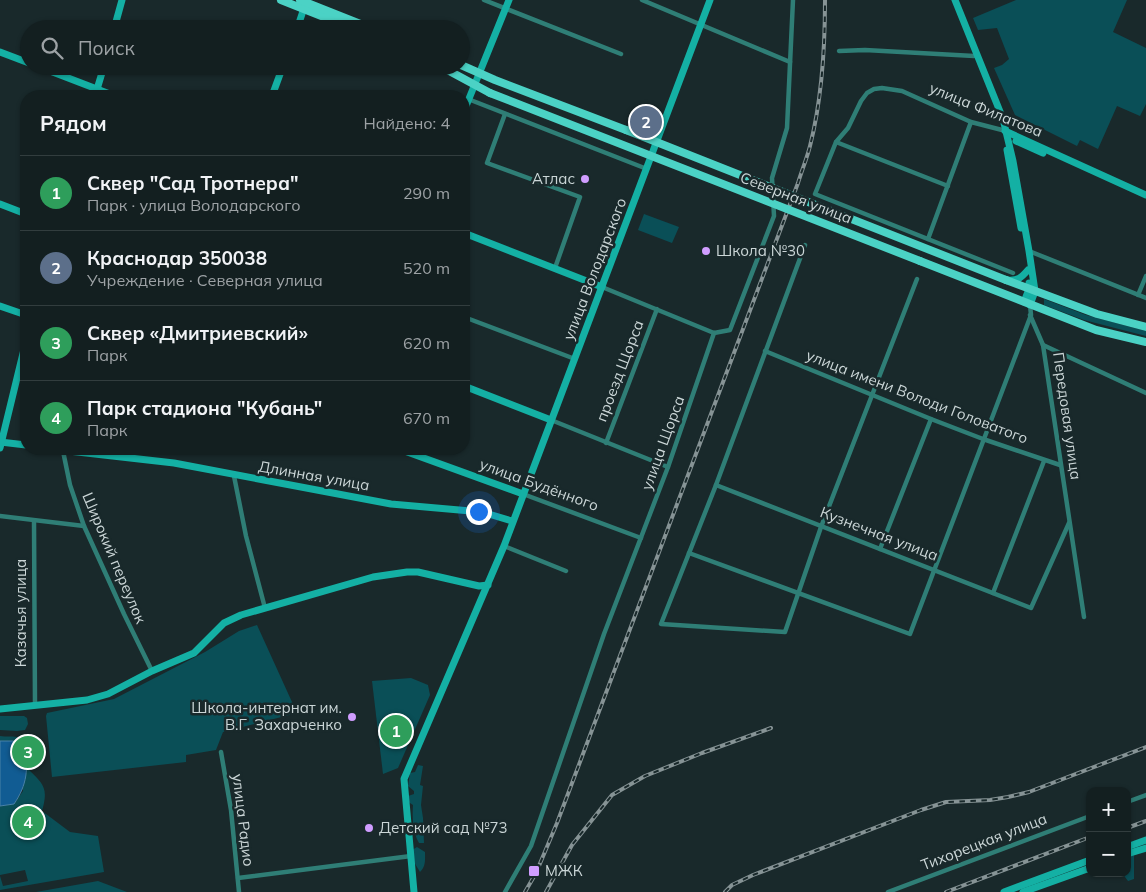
<!DOCTYPE html>
<html lang="ru">
<head>
<meta charset="utf-8">
<style>
  :root { --surface:#131f20; --page:#202c2d; --text:#f1f3f6; --muted:#9da2a5; --line:#323d3e; --accent:#d09dff }
  body { margin:0; font-family:Mulish,sans-serif; background:var(--page); color:var(--text) }
  .controls { position:absolute; right:15px; bottom:15px; display:grid; overflow:hidden; border-radius:10px; box-shadow:0 1px 4px #0004 }
  .controls button { width:45px; height:45px; display:grid; place-items:center; padding:0; border:0; border-bottom:1px solid var(--line); background:var(--surface); color:var(--text); font:25px sans-serif }
  .you { position:absolute; left:478px; top:511px; width:18px; height:18px; margin:-12px; border:4px solid #fff; border-radius:50%; background:#1a73e8; box-shadow:0 0 0 8px #1a73e833 }
  .badge { display:grid; place-items:center; width:32px; height:32px; border-radius:50%; background:var(--accent); color:#fff; font-size:16px; font-weight:700 }
  .pin { position:absolute; translate:-50% -50%; border:2px solid #fff; box-shadow:0 1px 5px #0006 }
  .list { margin:0; padding:0; list-style:none }
  h2 { display:flex; justify-content:space-between; align-items:center; height:65px; margin:0; padding:0 20px; font-size:21px }
  h2 small { font-size:16px; font-weight:400; color:var(--muted) }
  .list li { display:grid; grid-template-columns:32px 1fr auto; gap:15px; align-items:center; box-sizing:border-box; height:75px; padding:0 20px; border-top:1px solid var(--line) }
  .list b { display:block; font-size:19px; white-space:nowrap }
  .list p { margin:0; font-size:16px; white-space:nowrap; color:var(--muted) }
  .list em { font-size:16px; font-style:normal; color:var(--muted) }
  .icon { flex:none; width:28px; height:28px; fill:none; stroke:currentColor; stroke-width:2; stroke-linecap:round; stroke-linejoin:round }
  .map { position:relative; flex:none; width:1146px; height:892px; overflow:hidden }
  .search { position:absolute; background:var(--surface); box-shadow:0 1px 4px #0004; left:20px; top:20px; width:450px; height:55px; display:flex; align-items:center; gap:12px; box-sizing:border-box; padding:0 18px; border-radius:28px; color:var(--muted); font-size:19px }
  .panel { position:absolute; background:var(--surface); box-shadow:0 1px 4px #0004; left:20px; top:90px; width:450px; height:365px; border-radius:20px }
  .map>svg:first-child { display:block }
  .green { fill:#0a4f57 }
  .water { fill:#115c93; stroke:#4981a7 }
  .lines { fill:none; stroke-linecap:round; stroke-linejoin:round }
  .street { stroke:#2f7e76; stroke-width:4.5 }
  .secondary { stroke:#14b0a4; stroke-width:7 }
  .primary { stroke:#4bd2c5; stroke-width:8 }
  .rail-casing { stroke:#869395; stroke-width:4 }
  .rail { stroke:#19292b; stroke-width:2; stroke-dasharray:5.5; stroke-linecap:butt }
  .primary-bridge { stroke:#4bd2c5; stroke-width:8 }
  .poi-dot { fill:#d09dff; stroke:#19292b; stroke-width:2 }
  .labels { text-anchor:middle; stroke-width:5; stroke-linejoin:round; paint-order:stroke }
  .street-label { font-size:15px; fill:#cbd6d7; stroke:#19292b }
  .poi-label { font-size:15px; fill:#cbd6d7; stroke:#19292b; text-anchor:start }
</style>
</head>
<body>
<div class="map">
<svg width="1146" height="892" viewBox="0 0 1146 892">
  <rect width="100%" height="100%" fill="#19292b"/>
  <g class="green">
    <polygon points="1016,0 1127,0 1113,32 1146,48 1146,104 1140,116 1117,106 1098,149 1080,140 1077,146 1015,115 994,68 1002,65 1009,59 997,28 978,30 973,18"/>
    <polygon points="644,214 679,227 672,243 638,230"/>
    <polygon points="1044,299 1086,315 1146,331 1146,336 1084,320 1044,305"/>
    <polygon points="257,625 297,713 223,732 216,750 186,755 186,762 52,777 46,716 47,713 114,699 205,652 239,631"/>
    <polygon points="411,678 428,685 430,695 398,768 383,774 372,681"/>
    <polygon points="0,716 24,716 27,718 28,724 25,730 17,731 0,730"/>
    <path d="M 0,736 C 6,737 11,736 17,737 C 31,738 33,758 27,768 C 43,784 49,787 42,811 L 70,832 L 98,836 L 104,872 L 0,890 L 0,876 L 3,886 L 28,881 L 25,870 L 0,875 L 0,806 L 14,804 L 23,791 L 7,741 L 0,741 Z"/>
    <path d="M 418,765 L 423,766 L 420,785 L 423,786 L 421,805 L 423,818 L 424,843 L 419,843 C 413,833 412,817 413,805 L 407,801 L 408,796 L 414,794 L 414,791 L 408,786 L 410,773 L 415,772 Z"/>
    <path d="M 417,847 L 425,852 C 425,860 426,866 420,872 L 414,862 L 412,850 Z"/>
    <polygon points="1134,855 1134,879 1128,881 1122,873 1127,873 1127,857"/>
    <polygon points="98,881 127,892 36,892"/>
  </g>
  <path class="water" d="M 0,741 L 18,741 L 24,745 C 29,768 27,785 14,804 L 0,806 Z"/>
  <g class="lines">
    <g class="street">
      <polyline points="484,0 621,54"/>
      <polyline points="642,0 790,62"/>
      <polyline points="839,51 865,50 974,56"/>
      <polyline points="468,99 647,169"/>
      <polyline points="505,114 487,163 580,197 555,268"/>
      <polyline points="1002,130 971,122 902,91 882,88 874,89 867,93 861,101 848,128 836,142 815,194 1013,273"/>
      <polyline points="836,142 948,186"/>
      <polyline points="928,239 971,122"/>
      <polyline points="805,245 716,485 661,624 785,632 821,527 917,279"/>
      <polyline points="1029,251 1146,298"/>
      <polyline points="602,287 714,333"/>
      <polyline points="1138,295 1146,276"/>
      <polyline points="1030,315 1043,345 1084,617"/>
      <polyline points="464,317 575,359"/>
      <polyline points="714,333 730,330 774,216 772,178 787,128 793,0"/>
      <polyline points="1043,345 1146,393"/>
      <polyline points="765,351 931,419 983,439 1060,465"/>
      <polyline points="551,420 668,467"/>
      <polyline points="606,443 657,309"/>
      <polyline points="63,451 70,485 84,526 124,614 152,671"/>
      <polyline points="234,476 246,536 265,608"/>
      <polyline points="716,485 1031,608 1069,523"/>
      <polyline points="523,494 641,538"/>
      <polyline points="0,516 84,526"/>
      <polyline points="34,521 35,706"/>
      <polyline points="504,546 566,571"/>
      <polyline points="880,549 931,419"/>
      <polyline points="689,553 910,634 1031,315 1030,305"/>
      <polyline points="993,593 1044,461"/>
      <polyline points="221,752 231,810 239,892"/>
      <polyline points="1127,802 1146,795"/>
      <polyline points="238,878 411,856"/>
      <polyline points="505,892 531,846 604,634 668,467 714,333"/>
      <polyline points="888,892 1090,816"/>
    </g>
    <g class="secondary">
      <polyline points="955,0 1003,119 1013,161 1029,251 1035,291 1030,305"/>
      <polyline points="114,29 122,0"/>
      <polyline points="297,29 305,5"/>
      <polyline points="0,52 29,63"/>
      <polyline points="37,66 115,96"/>
      <polyline points="95,96 104,66"/>
      <polyline points="272,96 283,66"/>
      <polyline points="464,111 509,0"/>
      <polyline points="1005,131 1146,195"/>
      <polyline points="1016,141 1043,153"/>
      <polyline points="1007,150 1021,228"/>
      <polyline points="0,204 26,214"/>
      <polyline points="464,233 602,287"/>
      <path d="M 1007,280 C 1018,281 1021,278 1028,270"/>
      <polyline points="1024,302 1029,289 1029,283"/>
      <polyline points="0,306 26,315"/>
      <polyline points="464,386 551,420"/>
      <polyline points="0,442 26,445"/>
      <polyline points="0,448 26,341"/>
      <polyline points="51,449 174,463 391,504 482,512 512,521"/>
      <polyline points="399,449 523,494"/>
      <polyline points="0,709 87,700 108,694 152,671 194,653 224,623 241,615 373,577 407,572 418,572 479,586 488,585"/>
      <polyline points="1127,847 1146,840"/>
      <polyline points="1127,854 1146,848"/>
      <polyline points="414,892 404,779 504,546 710,0"/>
      <polyline points="1004,892 1090,860"/>
      <polyline points="1023,892 1090,868"/>
    </g>
    <g class="primary">
      <polyline points="281,0 354,29"/>
      <polyline points="300,0 373,29"/>
      <polyline points="461,65 495,80 626,130"/>
      <polyline points="440,66 490,93"/>
      <polyline points="920,261 1096,330 1146,342"/>
      <polyline points="1006,280 1097,314 1146,327"/>
    </g>
    <defs>
      <g id="rail">
        <polyline points="1127,828 1146,821"/>
        <path d="M 525,892 L 536,873 L 557,823 L 798,183 C 802,170 807,158 810,146 C 822,99 825,48 825,0"/>
        <polyline points="546,892 572,845 612,795 645,776 702,753 771,728"/>
        <polyline points="725,892 732,885 753,875 921,810 946,802 990,800 1008,797 1029,792 1146,747"/>
        <polyline points="946,892 1090,837"/>
      </g>
    </defs>
    <use href="#rail" class="rail-casing"/>
    <use href="#rail" class="rail"/>
    <g class="primary-bridge">
      <polyline points="490,93 920,261"/>
      <polyline points="626,130 1006,280"/>
    </g>
  </g>
  <g class="poi-dot">
    <circle cx="585" cy="179" r="5"/>
    <circle cx="706" cy="251" r="5"/>
    <circle cx="352" cy="717" r="5"/>
    <circle cx="369" cy="828" r="5"/>
    <rect x="528" y="865" width="12" height="12" rx="2.5"/>
  </g>
  <g class="labels">
    <g class="street-label">
      <text transform="translate(986 110) rotate(22)" y="5">улица Филатова</text>
      <text transform="translate(796 198) rotate(21)" y="5">Северная улица</text>
      <text transform="translate(595 269) rotate(-69)" y="5">улица Володарского</text>
      <text transform="translate(620 371) rotate(-69)" y="5">проезд Щорса</text>
      <text transform="translate(917 397) rotate(21)" y="5">улица имени Володи Головатого</text>
      <text transform="translate(1067 416) rotate(82)" y="5">Передовая улица</text>
      <text transform="translate(663 443) rotate(-70)" y="5">улица Щорса</text>
      <text transform="translate(314 476) rotate(10)" y="5">Длинная улица</text>
      <text transform="translate(539 485) rotate(20)" y="5">улица Будённого</text>
      <text transform="translate(879 534) rotate(21)" y="5">Кузнечная улица</text>
      <text transform="translate(114 558) rotate(67)" y="5">Широкий переулок</text>
      <text transform="translate(21 613) rotate(-90)" y="5">Казачья улица</text>
      <text transform="translate(243 820) rotate(83)" y="5">улица Радио</text>
      <text transform="translate(984 842) rotate(-21)" y="5">Тихорецкая улица</text>
    </g>
    <g class="poi-label">
      <text x="575" y="184" text-anchor="end">Атлас</text>
      <text x="716" y="256">Школа №30</text>
      <text x="342" y="713" text-anchor="end">Школа-интернат им.<tspan x="342" dy="17">В.Г. Захарченко</tspan></text>
      <text x="379" y="833">Детский сад №73</text>
      <text x="545" y="876">МЖК</text>
    </g>
  </g>
</svg>
<div class="controls">
<button>+</button>
<button>−</button>
</div>
<div class="you"></div>
<div class="pin badge" style="left:396px;top:731px;background:#2e9e5b">1</div>
<div class="pin badge" style="left:646px;top:122px;background:#5c6f8a">2</div>
<div class="pin badge" style="left:28px;top:752px;background:#2e9e5b">3</div>
<div class="pin badge" style="left:28px;top:822px;background:#2e9e5b">4</div>
<div class="search"><svg class="icon" aria-label="search" viewBox="0 0 24 24"><circle cx="10" cy="10" r="6"/><path d="M15 15l6 6"/></svg>Поиск</div>
<section class="panel">
<h2>Рядом<small>Найдено: 4</small></h2>
<ul class="list">
<li><span class="badge" style="background:#2e9e5b">1</span><div><b>Сквер &quot;Сад Тротнера&quot;</b><p>Парк · улица Володарского</p></div><em>290 m</em></li>
<li><span class="badge" style="background:#5c6f8a">2</span><div><b>Краснодар 350038</b><p>Учреждение · Северная улица</p></div><em>520 m</em></li>
<li><span class="badge" style="background:#2e9e5b">3</span><div><b>Сквер «Дмитриевский»</b><p>Парк</p></div><em>620 m</em></li>
<li><span class="badge" style="background:#2e9e5b">4</span><div><b>Парк стадиона &quot;Кубань&quot;</b><p>Парк</p></div><em>670 m</em></li>
</ul>
</section>
</div>
</body>
</html>
